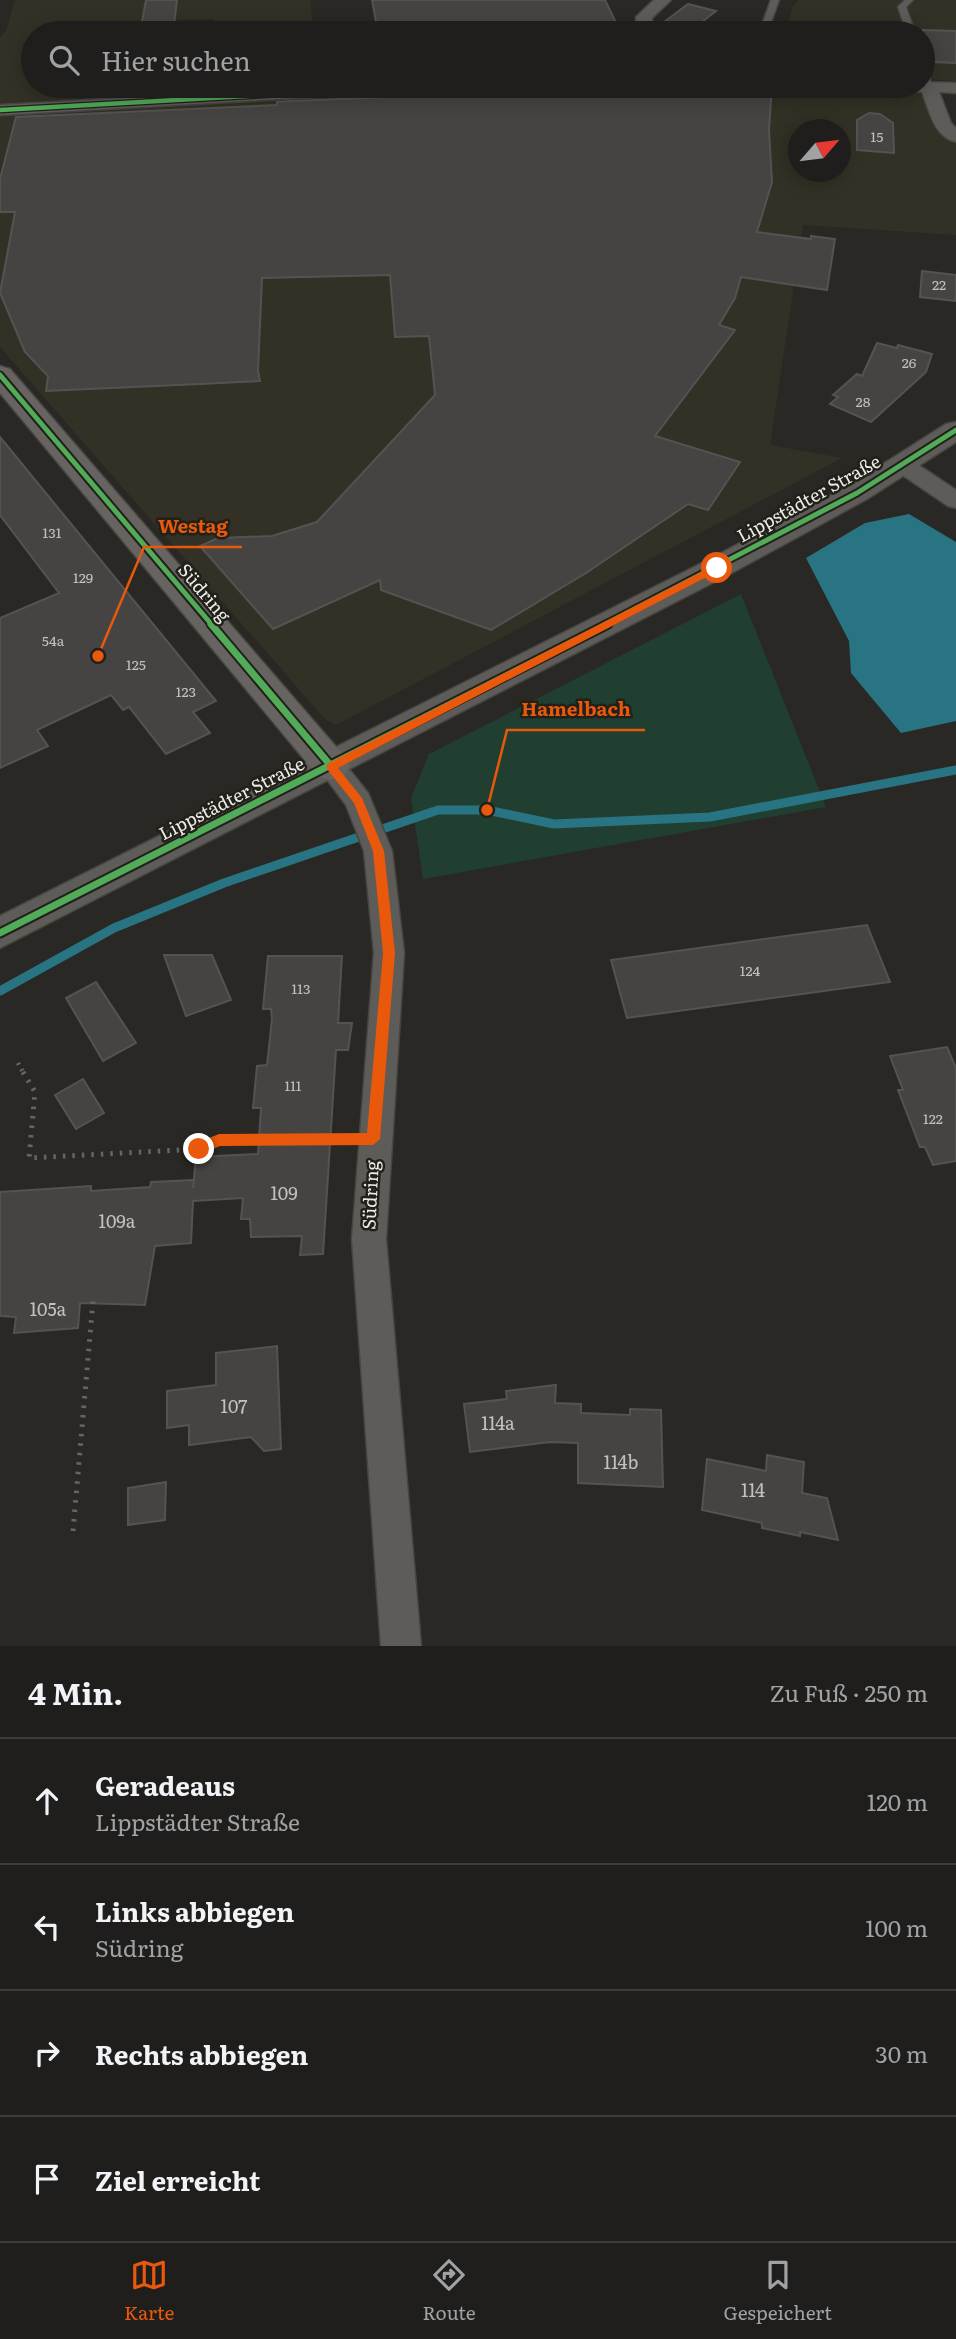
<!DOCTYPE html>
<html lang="de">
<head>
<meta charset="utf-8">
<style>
  :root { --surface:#1f1e1c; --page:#2c2b29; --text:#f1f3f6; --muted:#a1a2a3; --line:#3c3c3b; --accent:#ea580c }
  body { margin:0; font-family:Literata,serif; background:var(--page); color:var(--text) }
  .compass { position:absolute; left:788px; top:119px; width:63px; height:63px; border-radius:50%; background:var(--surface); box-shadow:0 4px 18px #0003; rotate:62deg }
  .stop { position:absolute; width:21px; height:21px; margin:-16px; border:5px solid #ea580c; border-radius:50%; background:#fff }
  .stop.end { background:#ea580c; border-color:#fff; box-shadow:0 2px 7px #0008 }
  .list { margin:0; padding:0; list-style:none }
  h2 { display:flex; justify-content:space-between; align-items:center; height:91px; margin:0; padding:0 28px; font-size:30px }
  h2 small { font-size:23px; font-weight:400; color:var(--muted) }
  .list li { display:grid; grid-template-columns:46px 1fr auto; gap:21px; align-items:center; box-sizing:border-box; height:126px; padding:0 28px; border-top:2px solid var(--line) }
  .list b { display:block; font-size:26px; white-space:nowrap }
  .list p { margin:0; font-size:23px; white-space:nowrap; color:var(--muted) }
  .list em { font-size:23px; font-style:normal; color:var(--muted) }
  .icon { flex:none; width:38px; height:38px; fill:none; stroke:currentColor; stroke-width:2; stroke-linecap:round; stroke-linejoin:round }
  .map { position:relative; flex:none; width:956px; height:1646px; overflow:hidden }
  .search { position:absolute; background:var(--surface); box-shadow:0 4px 18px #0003; left:21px; right:21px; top:21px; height:77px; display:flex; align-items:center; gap:18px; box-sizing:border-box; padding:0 24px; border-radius:38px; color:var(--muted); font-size:26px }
  .sheet { height:595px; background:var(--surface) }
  nav { display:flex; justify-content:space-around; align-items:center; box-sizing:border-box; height:98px; border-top:2px solid var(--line); background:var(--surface); font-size:19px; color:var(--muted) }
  nav a { display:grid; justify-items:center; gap:4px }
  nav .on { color:var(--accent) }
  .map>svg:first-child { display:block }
  .built { fill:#333025; fill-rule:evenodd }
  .green { fill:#203f30 }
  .water { fill:#297482 }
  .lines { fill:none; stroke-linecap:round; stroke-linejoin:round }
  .stream { stroke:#297482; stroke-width:9 }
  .building { fill:#464443; stroke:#555352; stroke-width:2 }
  .service-casing { stroke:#464541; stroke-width:3 }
  .minor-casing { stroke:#464541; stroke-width:3 }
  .tertiary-casing { stroke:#464541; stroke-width:3 }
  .secondary-casing { stroke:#464541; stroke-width:3 }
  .path-far1 { stroke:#666563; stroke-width:4.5; stroke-dasharray:2 5; stroke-linecap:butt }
  .path { stroke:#666563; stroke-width:5; stroke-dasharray:2.5 7; stroke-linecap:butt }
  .service { fill:#5d5c59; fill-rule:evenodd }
  .minor { fill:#5d5c59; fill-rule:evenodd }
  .tertiary { fill:#5d5c59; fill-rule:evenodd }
  .secondary { fill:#676361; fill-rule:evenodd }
  .cycleway-far2-casing { stroke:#212019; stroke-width:7 }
  .cycleway-far1-casing { stroke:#212019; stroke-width:9 }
  .cycleway-casing { stroke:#212019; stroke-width:11 }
  .cycleway-far2 { stroke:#51ab58; stroke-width:4.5 }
  .cycleway-far1 { stroke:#51ab58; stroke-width:5 }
  .cycleway { stroke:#51ab58; stroke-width:7 }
  .route { fill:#ea580c }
  .labels { text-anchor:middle; stroke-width:5; stroke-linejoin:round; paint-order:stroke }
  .number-label { font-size:14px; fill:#c3c1be }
  .street-label { font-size:18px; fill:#edebe7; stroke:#212019 }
  .near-number-label { font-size:18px; fill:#c3c1be }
  .leader { fill:none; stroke:#e8590c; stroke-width:2.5 }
  .callout-dot { fill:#e8590c; stroke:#212019; stroke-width:2.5 }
  .callout-label { font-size:19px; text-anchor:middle; font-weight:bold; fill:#e8590c; stroke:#212019; stroke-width:5; stroke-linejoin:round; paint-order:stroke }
</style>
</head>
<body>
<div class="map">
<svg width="956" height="1646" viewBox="0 0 956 1646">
  <rect width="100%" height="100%" fill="#292825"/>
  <g class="built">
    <polygon points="15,0 310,0 314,33 213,33 214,19 92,22 90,33 33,33 33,86 80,86 78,99 0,103 0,37 6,31"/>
    <polygon points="798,0 956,0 956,81 923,79 923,33 786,33 792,8"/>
    <path d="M 505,86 L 809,86 L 915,92 L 926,97 L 936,126 L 956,144 L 956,235 L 803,225 L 770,445 L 842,458 L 336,725 L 324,718 L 0,347 L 0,115 ZM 799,130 L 841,130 L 841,172 L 799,172 Z"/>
  </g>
  <polygon class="green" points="741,594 826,807 423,879 411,798 429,754"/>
  <polygon class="water" points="909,514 956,542 956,721 901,733 851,673 849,641 806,558 865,523"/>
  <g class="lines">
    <polyline class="stream" points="0,991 114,928 224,883 438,810 487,810 554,824 710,817 956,770"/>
  </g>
  <g class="building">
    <polygon points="146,0 177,0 173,33 147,33 148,27 141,27"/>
    <polygon points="372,0 605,0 621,33 378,33"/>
    <polygon points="688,4 716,11 693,29 664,22"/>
    <polygon points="923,30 956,31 956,63 930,62 923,41"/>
    <polygon points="125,86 163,86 162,93 124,95"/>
    <polygon points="602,86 772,86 769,130 772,182 757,232 811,239 811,236 835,239 827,290 741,277 735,298 719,325 735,330 655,436 740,462 708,510 688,504 586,573 491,630 381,590 380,580 273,629 200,546 218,538 272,536 317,522 435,395 429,336 395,337 390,275 262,278 258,371 260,381 200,384 46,391 48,376 25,352 0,293 15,212 0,212 0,179 16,117 277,105 277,102 291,101 566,90 565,87"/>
    <polygon points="869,113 880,114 893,123 894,153 857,150 857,120"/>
    <polygon points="922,271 956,275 956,301 920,297"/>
    <polygon points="877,343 897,348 898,345 932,354 926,372 871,422 830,404 838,397 833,395 857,374 862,376"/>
    <polygon points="0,437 216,701 193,712 210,733 166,754 129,707 123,710 111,695 37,730 48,746 0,768 0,618 59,593 0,515"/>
    <polygon points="867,925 890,982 627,1018 611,960"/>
    <polygon points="164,955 212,955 231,1000 186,1016"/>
    <polygon points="268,956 342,956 338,1023 352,1023 348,1050 336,1050 323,1254 300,1255 302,1236 251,1237 250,1219 241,1219 243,1198 193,1201 191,1243 155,1246 145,1305 80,1303 78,1328 14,1333 16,1317 0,1316 0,1192 91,1186 91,1191 150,1187 151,1182 194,1180 193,1188 196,1157 258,1154 261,1108 253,1108 257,1066 267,1065 272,1019 271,1009 263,1009"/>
    <polygon points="96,982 136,1043 103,1061 66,998"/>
    <polygon points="947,1047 956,1068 956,1161 933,1165 925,1147 920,1147 898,1090 903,1090 890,1056"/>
    <polygon points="83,1079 104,1113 76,1129 55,1095"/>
    <polygon points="277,1346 281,1449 264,1451 251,1437 189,1445 189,1425 167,1428 167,1391 216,1385 216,1353"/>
    <polygon points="556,1385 555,1403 581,1404 581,1413 630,1415 630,1409 661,1410 663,1487 578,1483 578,1443 550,1442 470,1452 464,1404 507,1399 506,1391"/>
    <polygon points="767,1455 804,1462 802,1493 827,1498 838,1540 800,1532 800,1536 762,1528 762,1523 702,1510 707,1459 766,1471"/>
    <polygon points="166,1482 165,1520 128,1525 128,1488"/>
  </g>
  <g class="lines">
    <defs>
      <g id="service">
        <polygon points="771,0 779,0 767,33 759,33"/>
        <polygon points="905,0 913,0 906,7 915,33 907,33 898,7"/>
        <polygon points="923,66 927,68 932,89 925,87"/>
      </g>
      <g id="minor">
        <polygon points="654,0 671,0 652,18 652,33 636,33 636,17"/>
        <path d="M 923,82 L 956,83 L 956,93 L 939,92 L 951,123 L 956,128 L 956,142 C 934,137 929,110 922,92 L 904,91 L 896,86 L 923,86 Z"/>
        <polygon points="339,86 430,86 422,91 0,115 0,105"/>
        <polygon points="903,458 911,460 956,490 956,508 948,506 895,470 892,465 895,460"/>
        <polygon points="331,756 341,759 368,793 392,851 404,953 386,1239 421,1646 381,1646 352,1239 374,953 364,851 346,805 317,766 321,759"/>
      </g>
      <polygon id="tertiary" points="956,422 956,442 867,499 728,575 0,948 0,916 706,561 847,487 946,424"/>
      <polygon id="secondary" points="0,366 10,369 344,756 350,766 344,776 331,780 318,776 0,393"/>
    </defs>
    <use href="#service" class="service-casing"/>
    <use href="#minor" class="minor-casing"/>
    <use href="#tertiary" class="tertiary-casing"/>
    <use href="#secondary" class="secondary-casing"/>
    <polyline class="path-far1" points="18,1063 24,1074"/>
    <g class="path">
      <polyline points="23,1072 35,1092 29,1158 199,1149 219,1140 345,1139"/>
      <polyline points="73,1531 93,1301"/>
    </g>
    <use href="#service" class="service"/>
    <use href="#minor" class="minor"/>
    <use href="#tertiary" class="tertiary"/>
    <use href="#secondary" class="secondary"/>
    <defs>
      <polyline id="cycleway-far2" points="0,110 422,86"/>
      <g id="cycleway-far1">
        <polyline points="0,375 212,625"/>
        <polyline points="604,625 857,493 956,430"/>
      </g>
      <g id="cycleway">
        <polyline points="211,624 331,766"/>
        <polyline points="0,933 608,624"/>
      </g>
    </defs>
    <use href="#cycleway-far2" class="cycleway-far2-casing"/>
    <use href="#cycleway-far1" class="cycleway-far1-casing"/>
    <use href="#cycleway" class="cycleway-casing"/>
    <use href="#cycleway-far2" class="cycleway-far2"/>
    <use href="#cycleway-far1" class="cycleway-far1"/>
    <use href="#cycleway" class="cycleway"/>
  </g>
  <polygon class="route" points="717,564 722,568 720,570 338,768 362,798 384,851 395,953 380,1139 373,1145 220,1146 199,1155 194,1153 194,1144 219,1134 367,1133 383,953 373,851 354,803 327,769 327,764"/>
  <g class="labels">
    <g class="number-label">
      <text x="877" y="142">15</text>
      <text x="939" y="290">22</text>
      <text x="909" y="368">26</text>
      <text x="863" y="407">28</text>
      <text x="52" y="538">131</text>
      <text x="83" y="583">129</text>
      <text x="53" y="646">54a</text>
      <text x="136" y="670">125</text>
      <text x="186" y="697">123</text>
      <text x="750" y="976">124</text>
      <text x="301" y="994">113</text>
      <text x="293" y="1091">111</text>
      <text x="933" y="1124">122</text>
    </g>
    <g class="street-label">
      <text transform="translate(809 499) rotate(-29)" y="6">Lippstädter Straße</text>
      <text transform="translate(204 593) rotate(50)" y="6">Südring</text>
      <text transform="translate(232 799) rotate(-27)" y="6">Lippstädter Straße</text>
      <text transform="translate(371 1195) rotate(-87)" y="6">Südring</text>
    </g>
    <g class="near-number-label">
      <text x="284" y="1200">109</text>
      <text x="117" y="1228">109a</text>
      <text x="48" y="1316">105a</text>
      <text x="234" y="1413">107</text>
      <text x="498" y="1430">114a</text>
      <text x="621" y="1469">114b</text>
      <text x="753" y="1497">114</text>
    </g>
  </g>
  <path class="leader" d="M98 656L144 547H242M487 810L507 730H645"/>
  <g class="callout-dot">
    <circle cx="98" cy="656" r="7"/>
    <circle cx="487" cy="810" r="7"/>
  </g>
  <g class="callout-label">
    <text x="193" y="533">Westag</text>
    <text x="576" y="716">Hamelbach</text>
  </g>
</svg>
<svg class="compass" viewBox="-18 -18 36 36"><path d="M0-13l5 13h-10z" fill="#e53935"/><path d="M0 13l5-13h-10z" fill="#a1a2a3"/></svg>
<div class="stop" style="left:717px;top:568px"></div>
<div class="stop end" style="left:199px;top:1149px"></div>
<div class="search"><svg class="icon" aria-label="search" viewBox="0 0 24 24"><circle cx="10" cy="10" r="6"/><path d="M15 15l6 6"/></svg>Hier suchen</div>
</div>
<section class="sheet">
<h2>4 Min.<small>Zu Fuß · 250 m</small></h2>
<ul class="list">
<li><svg class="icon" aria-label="ahead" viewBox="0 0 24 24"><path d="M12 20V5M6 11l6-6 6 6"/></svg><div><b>Geradeaus</b><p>Lippstädter Straße</p></div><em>120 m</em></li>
<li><svg class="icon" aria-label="left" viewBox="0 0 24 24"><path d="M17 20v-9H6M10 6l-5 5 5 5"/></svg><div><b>Links abbiegen</b><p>Südring</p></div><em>100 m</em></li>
<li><svg class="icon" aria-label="right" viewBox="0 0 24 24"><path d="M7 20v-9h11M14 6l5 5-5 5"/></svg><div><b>Rechts abbiegen</b></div><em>30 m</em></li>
<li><svg class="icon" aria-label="arrive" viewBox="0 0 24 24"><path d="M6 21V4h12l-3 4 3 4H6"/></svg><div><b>Ziel erreicht</b></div></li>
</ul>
</section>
<nav>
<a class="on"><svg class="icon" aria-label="map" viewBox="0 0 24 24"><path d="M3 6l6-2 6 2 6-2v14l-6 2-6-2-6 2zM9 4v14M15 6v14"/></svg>Karte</a>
<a><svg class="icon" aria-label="directions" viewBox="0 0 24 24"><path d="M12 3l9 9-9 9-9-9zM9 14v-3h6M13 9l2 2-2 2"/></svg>Route</a>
<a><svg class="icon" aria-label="saved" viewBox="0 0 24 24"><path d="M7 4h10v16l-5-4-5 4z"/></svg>Gespeichert</a>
</nav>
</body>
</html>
